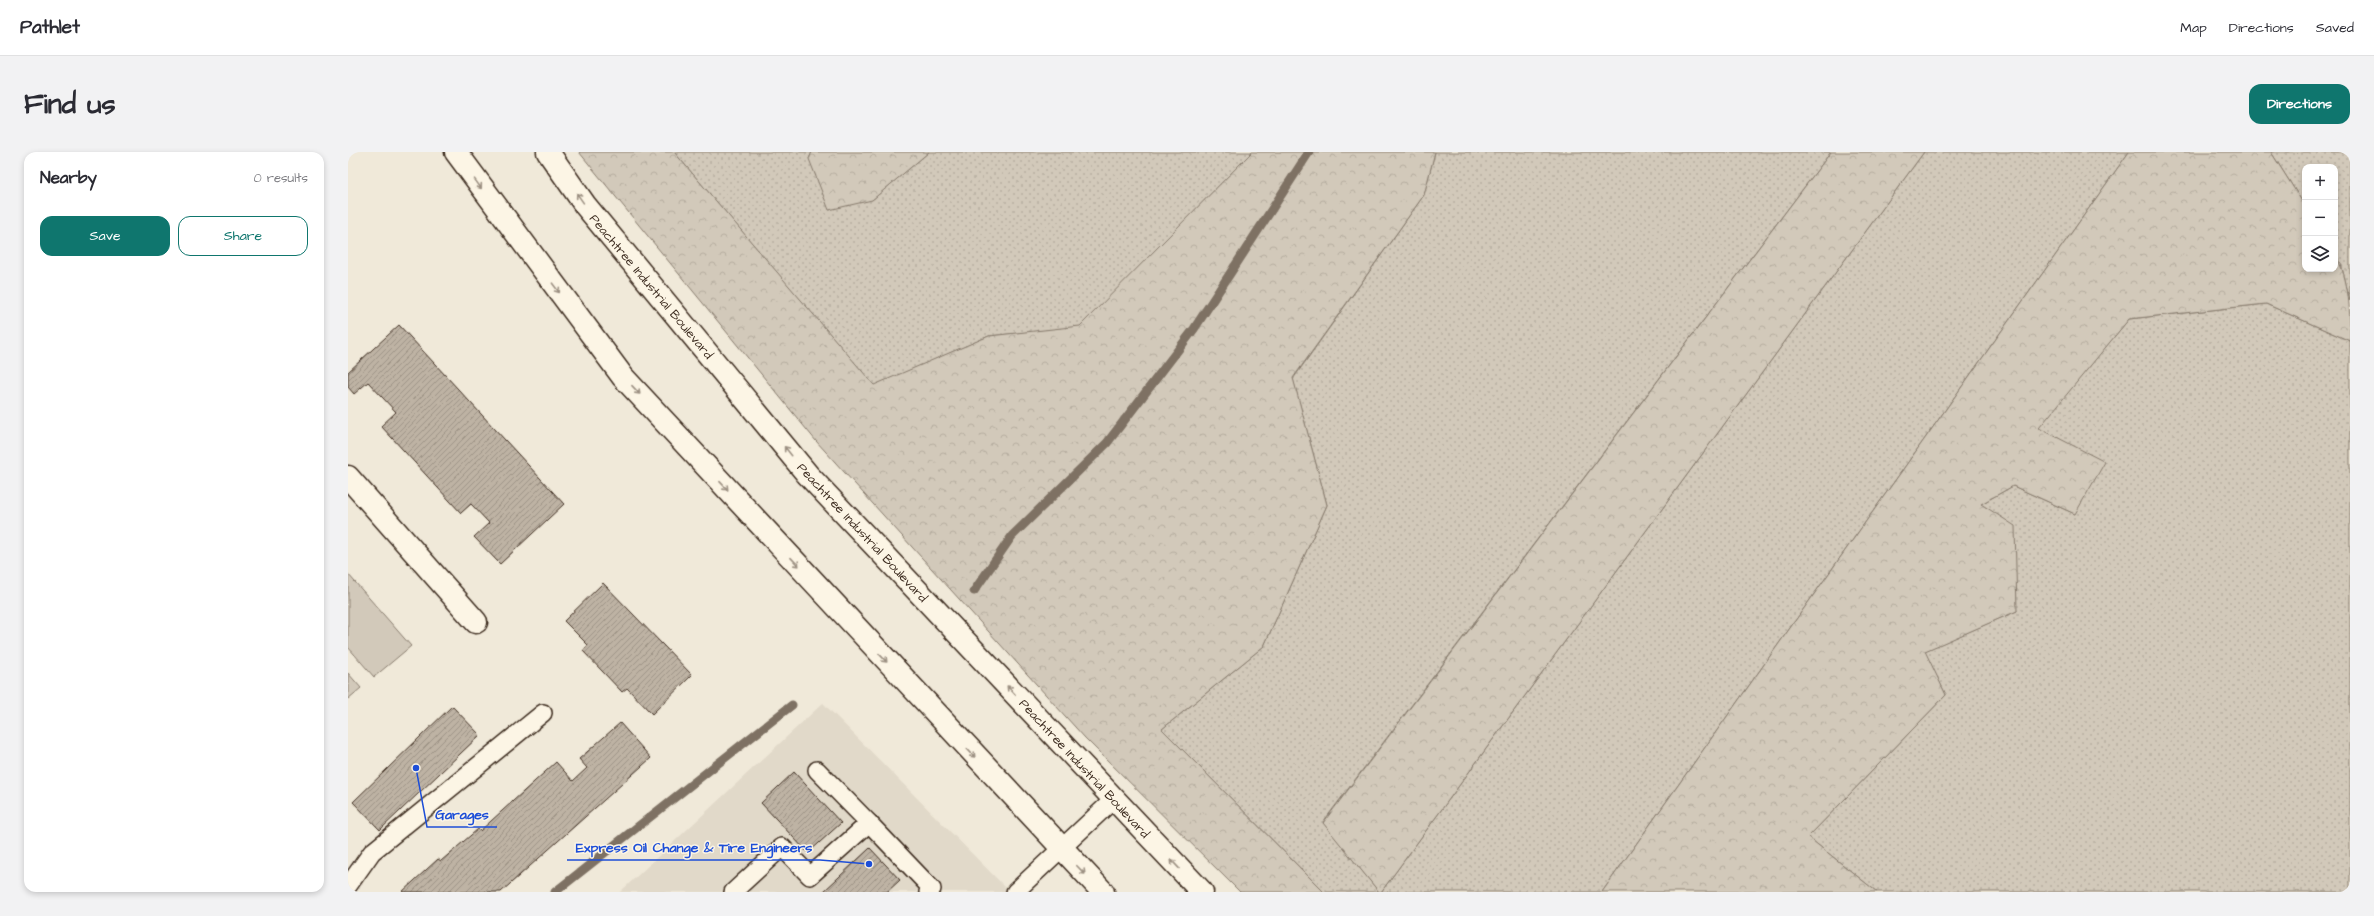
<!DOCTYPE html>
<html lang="en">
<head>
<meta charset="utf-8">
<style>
  :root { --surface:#fff; --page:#f2f2f3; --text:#2b2b33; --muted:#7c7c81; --line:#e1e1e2; --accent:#0f766e }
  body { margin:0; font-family:"Architects Daughter",sans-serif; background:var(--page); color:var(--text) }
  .controls { position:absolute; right:12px; top:12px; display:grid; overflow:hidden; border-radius:8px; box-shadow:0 2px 6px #0003 }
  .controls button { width:36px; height:36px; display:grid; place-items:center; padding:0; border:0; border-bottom:1px solid var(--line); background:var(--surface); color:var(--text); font:20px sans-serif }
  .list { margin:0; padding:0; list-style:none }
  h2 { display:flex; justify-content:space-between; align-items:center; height:52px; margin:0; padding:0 16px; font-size:17px }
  h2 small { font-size:13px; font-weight:400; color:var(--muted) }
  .actions { display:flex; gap:8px; padding:12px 16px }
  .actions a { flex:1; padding:9px 0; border:1px solid var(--accent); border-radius:12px; text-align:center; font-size:14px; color:var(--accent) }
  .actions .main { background:var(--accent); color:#fff }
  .icon { flex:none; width:22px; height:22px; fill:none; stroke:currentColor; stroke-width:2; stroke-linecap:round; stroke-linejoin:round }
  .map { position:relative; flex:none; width:2002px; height:740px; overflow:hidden; border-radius:12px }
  header { display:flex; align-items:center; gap:24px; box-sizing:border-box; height:56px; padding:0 20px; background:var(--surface); border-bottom:1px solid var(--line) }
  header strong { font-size:19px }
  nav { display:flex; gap:22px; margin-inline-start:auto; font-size:14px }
  .intro { display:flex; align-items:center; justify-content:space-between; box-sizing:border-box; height:96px; padding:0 24px }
  h1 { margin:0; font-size:28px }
  .button { padding:10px 18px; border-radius:12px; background:var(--accent); color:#fff; font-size:14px; font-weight:700 }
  main { display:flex; gap:24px; padding:0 24px }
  aside { flex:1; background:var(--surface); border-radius:12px; box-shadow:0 2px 6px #0003 }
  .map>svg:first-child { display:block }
  .built { fill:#e1d9c9 }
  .grass { fill:url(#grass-dots); stroke:#867a6c }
  .forest { fill:url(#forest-crowns); stroke:#867a6c }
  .pitch { fill:#d2c9ba; stroke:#867a6c }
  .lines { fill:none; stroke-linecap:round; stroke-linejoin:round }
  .stream { stroke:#7e7163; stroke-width:9 }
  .building { fill:url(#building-hatch); stroke:#3b2a1e }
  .lane-casing { stroke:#3b2a1e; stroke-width:20 }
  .street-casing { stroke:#3b2a1e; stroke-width:25 }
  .highway-casing { stroke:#3b2a1e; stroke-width:25 }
  .lane { stroke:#fcf5e5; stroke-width:17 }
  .street { stroke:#fcf5e5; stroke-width:22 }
  .highway { stroke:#fcf5e5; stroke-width:22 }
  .oneway { stroke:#9c9082 }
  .labels { text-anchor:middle; stroke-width:3; stroke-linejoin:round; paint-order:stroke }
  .street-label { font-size:13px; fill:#3b2a1e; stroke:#fcf5e5 }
  .leader { fill:none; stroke:#1d4ed8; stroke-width:1.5 }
  .callout-dot { fill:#1d4ed8; stroke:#fcf5e5; stroke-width:1.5 }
  .callout-label { font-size:14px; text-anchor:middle; font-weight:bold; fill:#1d4ed8; stroke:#fcf5e5; stroke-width:3; stroke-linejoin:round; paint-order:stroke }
</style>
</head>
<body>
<header>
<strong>Pathlet</strong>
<nav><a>Map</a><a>Directions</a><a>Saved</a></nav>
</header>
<div class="intro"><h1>Find us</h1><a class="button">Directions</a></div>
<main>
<aside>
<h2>Nearby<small>0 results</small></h2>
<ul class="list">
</ul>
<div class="actions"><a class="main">Save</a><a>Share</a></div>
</aside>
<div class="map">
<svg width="2002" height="740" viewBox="0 0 2002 740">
  <defs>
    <pattern id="grass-dots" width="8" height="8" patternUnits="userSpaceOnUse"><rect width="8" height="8" fill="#d2c9ba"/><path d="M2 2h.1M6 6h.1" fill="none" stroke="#b5ad9f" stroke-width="1.8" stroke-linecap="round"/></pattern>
    <pattern id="forest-crowns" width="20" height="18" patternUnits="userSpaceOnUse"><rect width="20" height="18" fill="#d2c9ba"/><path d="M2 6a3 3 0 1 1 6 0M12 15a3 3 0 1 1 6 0" fill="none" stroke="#b5ad9f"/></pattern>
    <pattern id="building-hatch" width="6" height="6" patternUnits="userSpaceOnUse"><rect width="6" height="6" fill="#beb3a4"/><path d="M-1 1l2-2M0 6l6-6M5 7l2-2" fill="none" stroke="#9c9285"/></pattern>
  </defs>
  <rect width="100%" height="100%" fill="#f0e9d9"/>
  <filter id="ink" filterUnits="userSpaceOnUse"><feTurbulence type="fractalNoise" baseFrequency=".025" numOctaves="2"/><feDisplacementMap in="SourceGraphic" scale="8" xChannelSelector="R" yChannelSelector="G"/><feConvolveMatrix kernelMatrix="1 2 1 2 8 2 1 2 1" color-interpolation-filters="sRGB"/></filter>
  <g filter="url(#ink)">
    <polygon class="built" points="475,551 662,740 272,740"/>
    <g class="grass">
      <polygon points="326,0 464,0 461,7 524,48 581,0 904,0 732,175 641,184 526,234"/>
      <polygon points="1087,0 1483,0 975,670 1031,740 976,740 814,577 916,494 979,353 945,227 1076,43"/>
      <polygon points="1576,0 1781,0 1254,740 1033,740"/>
      <polygon points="1923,0 2002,0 2002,149 1993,111 1987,102 1987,15 1957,15 1957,54"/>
      <polygon points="1918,152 2002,189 2002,740 1529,740 1460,685 1598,543 1576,499 1669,459 1633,352 1665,334 1727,362 1690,276 1781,167"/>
    </g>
    <g class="forest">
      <polygon points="231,0 326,0 526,233 641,184 732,174 904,0 1087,0 1076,43 945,226 979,353 916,494 814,577 976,740 892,740 737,586 468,289"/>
      <polygon points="464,0 581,0 524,48 481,58 461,7"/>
      <polygon points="1483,0 1576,0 1033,740 1031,740 975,671"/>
      <path d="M 1781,0 L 1923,0 L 1957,54 L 1957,117 L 1987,117 L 1987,102 C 2002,128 2002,160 2002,189 L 1918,152 L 1781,167 L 1691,276 L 1757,310 L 1727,362 L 1665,334 L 1633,352 L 1667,374 L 1669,459 L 1577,499 L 1598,543 L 1460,685 L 1529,740 L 1254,740 Z"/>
    </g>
    <g class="pitch">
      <polygon points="0,422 63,494 26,525 0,495"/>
      <polygon points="0,521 13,536 0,547"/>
    </g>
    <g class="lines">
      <g class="stream">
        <polyline points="626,439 664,384 759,291 846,177 961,0"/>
        <polyline points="207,740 444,553"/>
      </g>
    </g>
    <g class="building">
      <polygon points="51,173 216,352 152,412 126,385 141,371 123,352 113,361 33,274 48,260 20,230 6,242 0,235 0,220"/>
      <polygon points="255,431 344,523 304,562 279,536 274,540 235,499 240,493 216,469"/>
      <polygon points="104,554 132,583 32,678 5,650"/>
      <polygon points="272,571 303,606 153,740 54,740 90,707 93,709 130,677 132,679 208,610 225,629 239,616 231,607"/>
      <polygon points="446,620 493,671 460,701 413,651"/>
      <polygon points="522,696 552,728 539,740 475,740"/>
    </g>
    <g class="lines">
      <defs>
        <g id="lane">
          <polyline points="469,618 521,671"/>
          <polyline points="0,734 24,700 195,561"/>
          <polyline points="385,740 434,695 462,724 521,671 584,737 580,740"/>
          <polyline points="667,740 766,647"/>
        </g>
        <polyline id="street" points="0,325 128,470"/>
        <g id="highway">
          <polyline points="108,0 275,225 755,740"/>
          <polyline points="200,0 237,53 460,323 854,740"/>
        </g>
      </defs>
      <use href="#lane" class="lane-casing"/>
      <use href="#street" class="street-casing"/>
      <use href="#highway" class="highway-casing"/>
      <use href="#lane" class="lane"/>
      <use href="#street" class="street"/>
      <use href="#highway" class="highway"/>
    </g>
    <defs><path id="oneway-shaft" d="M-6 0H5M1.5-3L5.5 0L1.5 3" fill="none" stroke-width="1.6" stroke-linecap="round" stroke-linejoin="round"/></defs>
    <g class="oneway">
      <use href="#oneway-shaft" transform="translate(130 32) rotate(54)"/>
      <use href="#oneway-shaft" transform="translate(232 46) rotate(-125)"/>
      <use href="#oneway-shaft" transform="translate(208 136) rotate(53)"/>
      <use href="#oneway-shaft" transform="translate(288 238) rotate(47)"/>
      <use href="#oneway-shaft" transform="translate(440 299) rotate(-129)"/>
      <use href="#oneway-shaft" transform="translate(376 334) rotate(47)"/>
      <use href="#oneway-shaft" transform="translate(447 410) rotate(47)"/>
      <use href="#oneway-shaft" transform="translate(535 506) rotate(47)"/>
      <use href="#oneway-shaft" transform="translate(663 538) rotate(-133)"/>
      <use href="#oneway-shaft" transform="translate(623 601) rotate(47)"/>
      <use href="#oneway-shaft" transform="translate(827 712) rotate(-133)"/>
      <use href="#oneway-shaft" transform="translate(733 718) rotate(46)"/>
    </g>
  </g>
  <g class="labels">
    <g class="street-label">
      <text transform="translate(304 134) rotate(50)" y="5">Peachtree Industrial Boulevard</text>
      <text transform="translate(515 380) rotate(47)" y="5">Peachtree Industrial Boulevard</text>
      <text transform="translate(737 616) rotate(47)" y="5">Peachtree Industrial Boulevard</text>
    </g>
  </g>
  <path class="leader" d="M68 616L79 675H149M521 712L472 708H219"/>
  <g class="callout-dot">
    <circle cx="68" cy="616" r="4"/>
    <circle cx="521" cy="712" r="4"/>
  </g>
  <g class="callout-label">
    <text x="114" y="667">Garages</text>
    <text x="346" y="700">Express Oil Change &amp; Tire Engineers</text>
  </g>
</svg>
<div class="controls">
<button>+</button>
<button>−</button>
<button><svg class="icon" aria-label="layers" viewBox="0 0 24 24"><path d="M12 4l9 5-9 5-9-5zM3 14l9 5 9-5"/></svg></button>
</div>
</div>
</main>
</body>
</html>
